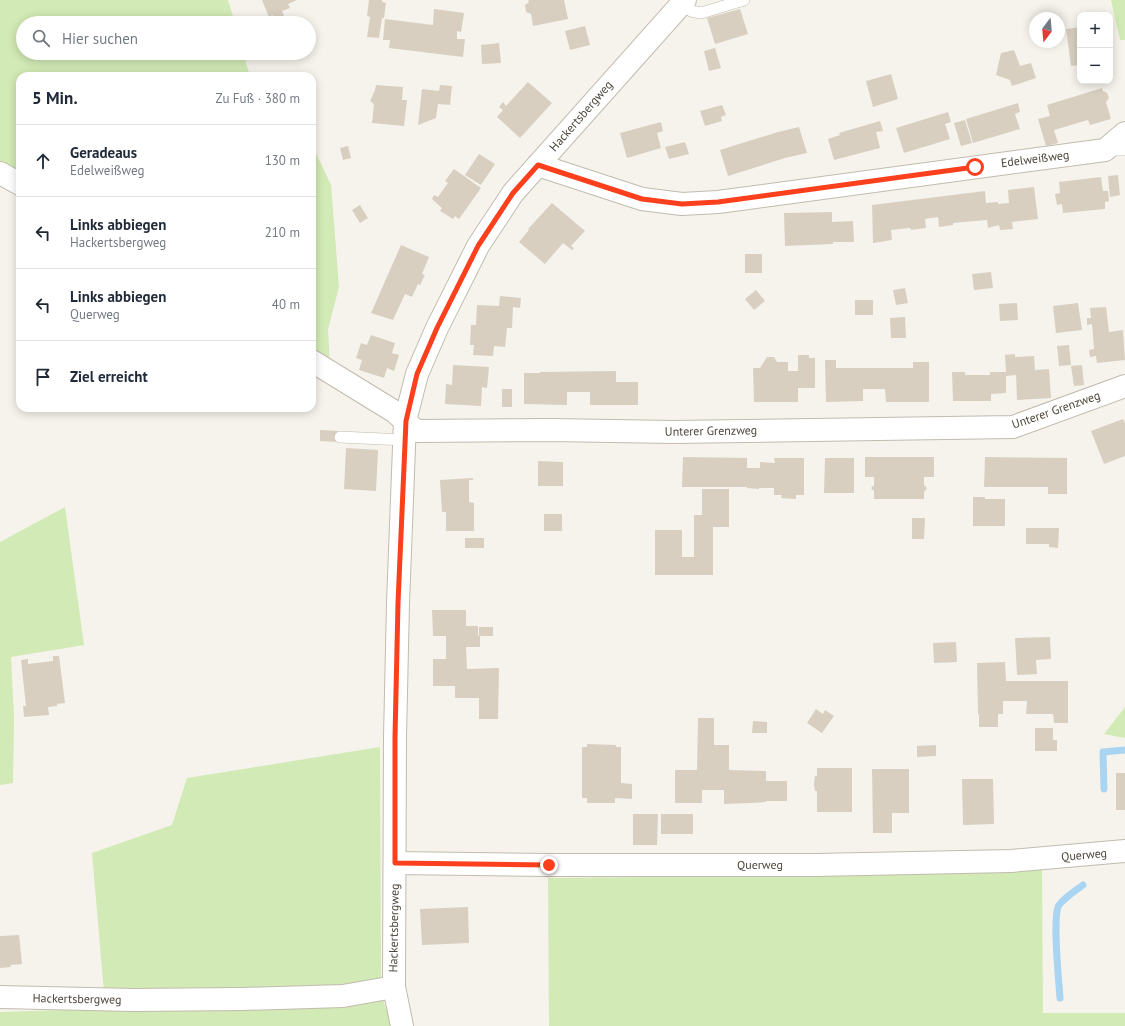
<!DOCTYPE html>
<html lang="de">
<head>
<meta charset="utf-8">
<style>
  :root { --surface:#fff; --page:#f2f2f3; --text:#1f2937; --muted:#747a83; --line:#e0e1e3 }
  body { margin:0; font-family:"PT Sans",sans-serif; background:var(--page); color:var(--text) }
  .controls { position:absolute; right:12px; top:12px; display:grid; overflow:hidden; border-radius:8px; box-shadow:0 2px 10px #0003 }
  .controls button { width:36px; height:36px; display:grid; place-items:center; padding:0; border:0; border-bottom:1px solid var(--line); background:var(--surface); color:var(--text); font:20px sans-serif }
  .compass { position:absolute; left:1029px; top:12px; width:36px; height:36px; border-radius:50%; background:var(--surface); box-shadow:0 2px 10px #0003; rotate:196deg }
  .stop { position:absolute; width:12px; height:12px; margin:-9px; border:3px solid #fc3f1d; border-radius:50%; background:#fff }
  .stop.end { background:#fc3f1d; border-color:#fff; box-shadow:0 1px 4px #0008 }
  .list { margin:0; padding:0; list-style:none }
  h2 { display:flex; justify-content:space-between; align-items:center; height:52px; margin:0; padding:0 16px; font-size:17px }
  h2 small { font-size:13px; font-weight:400; color:var(--muted) }
  .list li { display:grid; grid-template-columns:26px 1fr auto; gap:12px; align-items:center; box-sizing:border-box; height:72px; padding:0 16px; border-top:1px solid var(--line) }
  .list b { display:block; font-size:15px; white-space:nowrap }
  .list p { margin:0; font-size:13px; white-space:nowrap; color:var(--muted) }
  .list em { font-size:13px; font-style:normal; color:var(--muted) }
  .icon { flex:none; width:22px; height:22px; fill:none; stroke:currentColor; stroke-width:2; stroke-linecap:round; stroke-linejoin:round }
  .map { position:relative; flex:none; width:1125px; height:1026px; overflow:hidden }
  .search { position:absolute; background:var(--surface); box-shadow:0 2px 10px #0003; left:16px; top:16px; width:300px; height:44px; display:flex; align-items:center; gap:10px; box-sizing:border-box; padding:0 14px; border-radius:22px; color:var(--muted); font-size:15px }
  .panel { position:absolute; background:var(--surface); box-shadow:0 2px 10px #0003; left:16px; top:72px; width:300px; height:340px; border-radius:12px }
  .map>svg:first-child { display:block }
  .green { fill:#d2eab5 }
  .lines { fill:none; stroke-linecap:round; stroke-linejoin:round }
  .stream { stroke:#a9d4f2; stroke-width:7 }
  .building { fill:#d8cfc1 }
  .lane-casing { stroke:#c2bbae; stroke-width:12 }
  .street-casing { stroke:#c2bbae; stroke-width:24 }
  .lane { stroke:#fff; stroke-width:11 }
  .street { stroke:#fff; stroke-width:22 }
  .route { stroke:#fc3f1d; stroke-width:5 }
  .labels { text-anchor:middle; stroke-width:3; stroke-linejoin:round; paint-order:stroke }
  .street-label { font-size:12px; fill:#4b4439; stroke:#fff }
</style>
</head>
<body>
<div class="map">
<svg width="1125" height="1026" viewBox="0 0 1125 1026">
  <rect width="100%" height="100%" fill="#f6f3ec"/>
  <g class="green">
    <polygon points="0,0 228,0 235,23 23,23 23,53 243,53 250,76 20,76 20,180 0,168"/>
    <polygon points="1111,0 1125,0 1125,40 1120,40"/>
    <polygon points="312,145 331,185 339,287 328,329 330,368 312,356"/>
    <polygon points="65,507 84,645 11,657 14,716 13,783 0,785 0,542"/>
    <polygon points="1125,707 1125,738 1104,734"/>
    <polygon points="380,747 381,977 339,992 104,992 92,853 172,825 187,778"/>
    <polygon points="1042,867 1043,1013 1125,1013 1125,1026 549,1026 548,878 758,876"/>
    <polygon points="383,1000 392,1026 0,1026 0,1012"/>
  </g>
  <g class="lines">
    <g class="stream">
      <polyline points="1104,789 1103,752 1125,750"/>
      <path d="M 1060,998 C 1059,982 1052,916 1059,905 C 1065,897 1075,891 1083,885"/>
    </g>
  </g>
  <g class="building">
    <polygon points="262,0 297,0 288,4 290,8 282,11 284,16 275,20 273,15 269,17"/>
    <polygon points="369,0 382,0 382,2 386,3 384,18 382,18 379,38 367,37 370,17 367,16"/>
    <polygon points="528,0 564,0 568,19 533,26 531,14 526,12 525,5 529,2"/>
    <polygon points="434,9 464,13 461,32 457,31 457,39 465,39 463,57 389,48 390,40 383,40 385,19 433,25"/>
    <polygon points="740,9 748,34 715,44 707,18"/>
    <polygon points="585,26 590,45 570,50 565,31"/>
    <polygon points="1080,27 1080,65 1071,66 1066,29"/>
    <polygon points="499,43 501,63 482,64 481,45"/>
    <polygon points="715,48 721,68 709,71 704,51"/>
    <polygon points="1014,50 1020,66 1031,63 1036,78 1012,86 1010,80 996,75 1001,53"/>
    <polygon points="891,74 898,99 873,107 866,81"/>
    <polygon points="528,82 552,103 520,138 497,117 503,110 499,107 503,102 506,106"/>
    <polygon points="376,85 403,87 402,100 407,100 404,126 372,123 374,104 370,101 375,90"/>
    <polygon points="440,85 452,86 450,105 438,104 436,118 418,125 422,89 439,91"/>
    <polygon points="1102,88 1103,91 1107,93 1109,98 1106,102 1111,119 1090,125 1088,120 1054,130 1058,143 1046,146 1038,119 1050,116 1047,105"/>
    <polygon points="1018,103 1020,112 1015,114 1020,129 973,143 966,119"/>
    <polygon points="722,105 726,115 721,117 722,121 705,126 700,111"/>
    <polygon points="948,112 951,122 945,124 950,139 904,153 896,128"/>
    <polygon points="965,120 972,143 961,146 954,123"/>
    <polygon points="880,121 883,131 876,132 880,148 834,160 828,139 840,135 839,133"/>
    <polygon points="661,122 663,131 657,133 661,148 627,158 620,133"/>
    <polygon points="799,127 807,153 785,158 728,176 720,150 778,132"/>
    <polygon points="685,142 689,154 669,159 665,147"/>
    <polygon points="348,146 351,158 343,160 340,148"/>
    <polygon points="479,154 495,164 481,185 465,175"/>
    <polygon points="454,169 481,188 459,219 455,216 453,219 440,211 442,208 432,199 434,195 438,197 448,183 445,181"/>
    <polygon points="1118,175 1120,195 1110,197 1108,176"/>
    <polygon points="1101,177 1103,191 1108,191 1109,201 1105,202 1105,209 1063,213 1062,204 1057,205 1055,194 1060,193 1059,182"/>
    <polygon points="1034,187 1038,219 1012,222 1013,229 1000,230 999,225 988,228 987,220 953,223 953,225 939,227 938,217 925,219 926,228 911,230 910,228 891,230 892,240 873,243 872,205 985,191 986,203 998,202 998,204 1009,203 1008,190"/>
    <polygon points="552,203 585,231 571,246 574,248 572,250 563,243 545,264 519,242 529,230 528,229"/>
    <polygon points="360,205 368,218 360,223 352,210"/>
    <polygon points="832,212 832,222 853,221 854,242 833,242 833,244 785,246 784,213"/>
    <polygon points="401,245 429,257 422,274 425,275 420,285 418,284 412,297 405,294 393,320 371,313"/>
    <rect x="745" y="254" width="17" height="19"/>
    <polygon points="991,272 993,288 974,290 972,274"/>
    <polygon points="905,288 908,303 896,305 893,290"/>
    <polygon points="756,290 765,301 754,310 745,299"/>
    <polygon points="500,296 521,298 520,308 513,307 512,328 507,328 505,347 494,346 493,356 473,355 474,345 470,345 471,325 476,325 477,305 499,306"/>
    <rect x="855" y="300" width="18" height="15"/>
    <polygon points="1017,303 1018,320 1000,321 999,304"/>
    <polygon points="1078,303 1082,330 1056,333 1053,306"/>
    <polygon points="1106,307 1109,332 1123,330 1125,360 1097,363 1096,356 1090,357 1089,350 1094,349 1092,324 1087,325 1087,318 1091,318 1090,308"/>
    <polygon points="905,317 906,338 891,338 890,318"/>
    <polygon points="371,335 395,343 392,353 399,355 394,371 387,368 384,378 359,370 362,360 356,358 361,343 367,345"/>
    <polygon points="1069,345 1071,365 1059,366 1057,346"/>
    <polygon points="1015,354 1015,357 1034,356 1035,370 1049,369 1051,398 1017,400 1016,375 1006,376 1006,393 991,394 991,401 953,401 952,372 965,372 965,375 990,375 990,372 1006,372 1005,355"/>
    <polygon points="798,355 809,355 809,358 815,358 815,388 798,388 798,402 754,402 753,368 760,368 767,357 774,357 777,362 788,362 788,371 798,371"/>
    <polygon points="825,360 836,360 836,368 913,368 913,362 929,362 929,402 886,402 885,389 863,389 863,401 826,402"/>
    <polygon points="453,365 489,367 487,388 482,387 481,406 445,404 446,384 452,385"/>
    <polygon points="1082,365 1084,385 1074,386 1071,366"/>
    <polygon points="616,371 616,382 638,382 638,405 590,405 590,392 567,392 567,405 524,404 524,373 540,373 540,372"/>
    <rect x="502" y="389" width="10" height="18"/>
    <polygon points="1123,419 1125,423 1125,456 1104,464 1091,431"/>
    <polygon points="320,430 340,431 339,442 320,441"/>
    <polygon points="346,448 378,450 376,491 344,489"/>
    <polygon points="683,457 747,458 747,468 760,468 760,462 775,463 774,458 804,458 804,495 796,495 796,499 781,498 782,495 774,495 774,488 759,488 759,489 747,488 747,487 682,487"/>
    <polygon points="865,457 934,457 934,477 924,477 924,485 927,488 924,492 924,499 874,499 874,491 871,488 874,485 874,477 865,477"/>
    <polygon points="985,457 1067,458 1067,494 1048,494 1048,487 984,487"/>
    <polygon points="825,458 854,458 854,493 824,493"/>
    <polygon points="538,461 563,462 563,486 538,486"/>
    <polygon points="473,478 473,480 469,480 469,502 474,503 474,531 446,531 446,512 442,512 440,480"/>
    <polygon points="702,489 729,489 729,527 713,527 713,575 655,575 655,530 682,530 682,557 694,557 694,515 702,515"/>
    <polygon points="973,497 985,497 985,499 1005,499 1005,526 973,526"/>
    <rect x="544" y="514" width="18" height="17"/>
    <polygon points="912,518 925,518 924,539 912,539"/>
    <polygon points="1026,528 1059,528 1058,548 1049,547 1049,544 1026,544"/>
    <rect x="465" y="538" width="19" height="10"/>
    <polygon points="432,610 466,610 466,626 478,626 478,636 480,636 480,647 466,647 467,669 499,668 498,719 479,719 479,698 455,698 455,686 433,686 433,659 446,659 446,636 433,636"/>
    <rect x="479" y="627" width="14" height="9"/>
    <polygon points="1050,637 1051,659 1036,660 1037,674 1017,675 1015,638"/>
    <polygon points="956,642 957,662 934,663 933,643"/>
    <polygon points="53,656 59,656 65,703 57,704 57,706 48,707 49,715 24,717 23,706 26,706 21,660 28,659 28,664 53,661"/>
    <polygon points="1005,662 1006,681 1068,681 1068,723 1054,723 1053,714 1026,714 1027,701 1003,701 1003,714 998,714 998,727 979,727 979,714 978,714 977,663"/>
    <polygon points="816,709 823,714 825,710 834,716 822,733 807,723"/>
    <polygon points="698,718 714,718 714,745 729,745 729,770 766,771 766,781 787,781 787,801 766,801 766,802 751,803 724,804 724,790 702,790 702,803 675,803 675,770 697,770"/>
    <polygon points="753,721 767,722 767,733 752,733"/>
    <polygon points="1035,728 1053,728 1053,740 1057,740 1057,751 1035,751"/>
    <polygon points="587,744 616,745 616,747 621,747 621,783 632,784 632,799 615,798 615,803 587,803 587,798 582,798 582,747 587,747"/>
    <polygon points="936,745 936,756 917,757 917,746"/>
    <polygon points="817,768 852,768 852,812 817,812 817,791 815,791 814,784 815,776 817,776"/>
    <polygon points="872,769 909,769 909,813 892,813 892,833 873,833"/>
    <rect x="1116" y="773" width="9" height="37"/>
    <polygon points="962,779 993,779 994,824 963,825"/>
    <polygon points="633,814 658,814 657,845 633,845"/>
    <rect x="661" y="814" width="32" height="20"/>
    <polygon points="468,907 469,943 422,945 420,909"/>
    <polygon points="19,935 22,964 10,965 11,967 0,968 0,936"/>
  </g>
  <g class="lines">
    <defs>
      <g id="lane">
        <polyline points="682,3 691,11 701,13 744,0"/>
        <polyline points="1108,150 1125,150"/>
        <polyline points="340,437 405,440"/>
      </g>
      <g id="street">
        <polyline points="538,165 642,199 682,204 718,202 1105,150 1125,133"/>
        <polyline points="0,173 20,184"/>
        <polyline points="312,361 395,412 416,431 552,430 673,432 1013,427 1125,386"/>
        <polyline points="395,863 549,865 815,865 1011,861 1125,851"/>
        <polyline points="0,997 133,1000 242,999 343,996 394,987"/>
        <polyline points="402,1026 394,987 395,737 398,603 405,421 417,374 437,328 478,246 513,193 685,0"/>
      </g>
    </defs>
    <use href="#lane" class="lane-casing"/>
    <use href="#street" class="street-casing"/>
    <use href="#lane" class="lane"/>
    <use href="#street" class="street"/>
  </g>
  <g class="lines">
    <polyline class="route" points="549,865 395,863 395,737 398,603 406,421 417,374 437,328 478,246 513,193 538,165 642,199 682,204 718,202 975,167"/>
  </g>
  <g class="labels">
    <g class="street-label">
      <text transform="translate(581 116) rotate(-49)" y="4">Hackertsbergweg</text>
      <text transform="translate(1035 159) rotate(-7)" y="4">Edelweißweg</text>
      <text transform="translate(1056 410) rotate(-19)" y="4">Unterer Grenzweg</text>
      <text transform="translate(711 431) rotate(-1)" y="4">Unterer Grenzweg</text>
      <text transform="translate(1084 855) rotate(-5)" y="4">Querweg</text>
      <text x="760" y="869">Querweg</text>
      <text transform="translate(394 928) rotate(-89)" y="4">Hackertsbergweg</text>
      <text transform="translate(77 999) rotate(1)" y="4">Hackertsbergweg</text>
    </g>
  </g>
</svg>
<div class="controls">
<button>+</button>
<button>−</button>
</div>
<svg class="compass" viewBox="-18 -18 36 36"><path d="M0-13l5 13h-10z" fill="#e53935"/><path d="M0 13l5-13h-10z" fill="#747a83"/></svg>
<div class="stop" style="left:975px;top:167px"></div>
<div class="stop end" style="left:549px;top:865px"></div>
<div class="search"><svg class="icon" aria-label="search" viewBox="0 0 24 24"><circle cx="10" cy="10" r="6"/><path d="M15 15l6 6"/></svg>Hier suchen</div>
<section class="panel">
<h2>5 Min.<small>Zu Fuß · 380 m</small></h2>
<ul class="list">
<li><svg class="icon" aria-label="ahead" viewBox="0 0 24 24"><path d="M12 20V5M6 11l6-6 6 6"/></svg><div><b>Geradeaus</b><p>Edelweißweg</p></div><em>130 m</em></li>
<li><svg class="icon" aria-label="left" viewBox="0 0 24 24"><path d="M17 20v-9H6M10 6l-5 5 5 5"/></svg><div><b>Links abbiegen</b><p>Hackertsbergweg</p></div><em>210 m</em></li>
<li><svg class="icon" aria-label="left" viewBox="0 0 24 24"><path d="M17 20v-9H6M10 6l-5 5 5 5"/></svg><div><b>Links abbiegen</b><p>Querweg</p></div><em>40 m</em></li>
<li><svg class="icon" aria-label="arrive" viewBox="0 0 24 24"><path d="M6 21V4h12l-3 4 3 4H6"/></svg><div><b>Ziel erreicht</b></div></li>
</ul>
</section>
</div>
</body>
</html>
